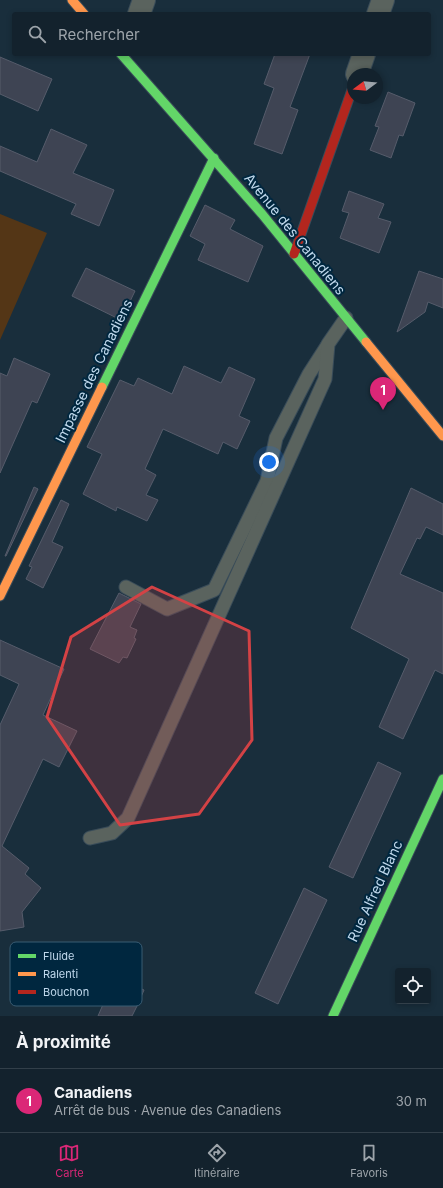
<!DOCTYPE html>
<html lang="fr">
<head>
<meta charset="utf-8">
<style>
  :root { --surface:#13222d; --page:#202f39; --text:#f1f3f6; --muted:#9da4aa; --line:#323f49; --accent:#db2777 }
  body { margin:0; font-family:Inter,sans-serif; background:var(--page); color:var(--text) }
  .controls { position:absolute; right:12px; bottom:12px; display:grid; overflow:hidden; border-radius:4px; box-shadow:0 2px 6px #0003 }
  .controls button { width:36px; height:36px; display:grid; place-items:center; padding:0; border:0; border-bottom:1px solid var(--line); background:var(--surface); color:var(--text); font:20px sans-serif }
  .compass { position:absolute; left:347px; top:68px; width:36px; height:36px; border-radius:50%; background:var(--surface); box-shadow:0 2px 6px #0003; rotate:254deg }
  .you { position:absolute; left:269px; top:462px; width:14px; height:14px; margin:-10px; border:3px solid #fff; border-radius:50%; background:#1a73e8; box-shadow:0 0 0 6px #1a73e833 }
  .badge { display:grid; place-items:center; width:26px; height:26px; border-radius:50%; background:var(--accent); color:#fff; font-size:13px; font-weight:700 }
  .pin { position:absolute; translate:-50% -33px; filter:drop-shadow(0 1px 2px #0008) }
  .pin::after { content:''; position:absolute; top:21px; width:14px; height:12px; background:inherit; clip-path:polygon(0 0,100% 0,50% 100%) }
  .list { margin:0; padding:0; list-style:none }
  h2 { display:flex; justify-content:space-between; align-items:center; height:52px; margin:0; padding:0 16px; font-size:17px }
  h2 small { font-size:13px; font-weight:400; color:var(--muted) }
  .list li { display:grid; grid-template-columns:26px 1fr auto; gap:12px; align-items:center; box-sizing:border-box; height:64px; padding:0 16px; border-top:1px solid var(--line) }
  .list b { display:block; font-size:15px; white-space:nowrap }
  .list p { margin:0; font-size:13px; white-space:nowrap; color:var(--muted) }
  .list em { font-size:13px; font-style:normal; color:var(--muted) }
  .icon { flex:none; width:22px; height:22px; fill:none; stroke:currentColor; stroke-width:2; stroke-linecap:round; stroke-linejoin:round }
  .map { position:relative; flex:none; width:443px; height:1016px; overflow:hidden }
  .search { position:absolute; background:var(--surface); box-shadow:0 2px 6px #0003; left:12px; right:12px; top:12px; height:44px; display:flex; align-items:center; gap:10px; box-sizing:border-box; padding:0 14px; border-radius:4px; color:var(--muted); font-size:15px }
  .sheet { height:116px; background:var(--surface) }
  nav { display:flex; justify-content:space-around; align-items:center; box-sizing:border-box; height:56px; border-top:1px solid var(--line); background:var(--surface); font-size:11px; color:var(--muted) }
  nav a { display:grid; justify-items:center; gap:2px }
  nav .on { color:var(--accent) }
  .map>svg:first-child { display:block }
  .green { fill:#543616 }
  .building { fill:#3e4453; stroke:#565c6b }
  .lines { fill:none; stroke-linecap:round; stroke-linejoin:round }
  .lane-casing { stroke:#394c59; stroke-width:15 }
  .street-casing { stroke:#394c59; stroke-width:24 }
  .fast-casing { stroke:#394c59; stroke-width:11 }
  .slow-casing { stroke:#394c59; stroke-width:11 }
  .jam-casing { stroke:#394c59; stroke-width:11 }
  .lane { stroke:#5a635e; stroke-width:13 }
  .street { stroke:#5a635e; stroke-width:22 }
  .fast { stroke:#63d668; stroke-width:9 }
  .slow { stroke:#ff974d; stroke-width:9 }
  .jam { stroke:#b3261e; stroke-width:9 }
  .marked { fill:#d34245; fill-opacity:0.2; stroke:#d34245; stroke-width:3; stroke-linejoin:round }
  .labels { text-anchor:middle; stroke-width:4; stroke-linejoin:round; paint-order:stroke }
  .street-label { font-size:14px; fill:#bfd8ec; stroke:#00273f }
  .key { fill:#00273f; stroke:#395c73; stroke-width:1 }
  .key-label { font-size:11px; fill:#bfd8ec }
</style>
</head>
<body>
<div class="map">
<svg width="443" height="1016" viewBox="0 0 443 1016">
  <rect width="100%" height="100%" fill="#192e3c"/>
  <polygon class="green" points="0,214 47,233 0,340"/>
  <g class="building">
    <polygon points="275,54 310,54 290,107 298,110 282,154 254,144 274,88 264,84"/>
    <polygon points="0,57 52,79 38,111 0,94"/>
    <polygon points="388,92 415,103 403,136 399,135 391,158 370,150 379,127 375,126"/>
    <polygon points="51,129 87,145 73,173 114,190 99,226 71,214 76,204 0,171 0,146 37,162"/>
    <polygon points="349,191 384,204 378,218 391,222 379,253 340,238 349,213 342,211"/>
    <polygon points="205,205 235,220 230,229 263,246 248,282 198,260 205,244 190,236"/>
    <polygon points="86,268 135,291 121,320 72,296"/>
    <polygon points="419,271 443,279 443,308 428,302 425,312 397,332"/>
    <polygon points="14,358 50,374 37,403 32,401 0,473 0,373 7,376"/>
    <polygon points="184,366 221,383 229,367 255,379 239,416 250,421 237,449 223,442 218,454 163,429 145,469 156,475 146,495 158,500 147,521 117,507 116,511 83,494 102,454 87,447 120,380 134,386 138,378 172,394"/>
    <polygon points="34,487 38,489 6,556 5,556"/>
    <polygon points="411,488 443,504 443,535 426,527 420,539 417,538 400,574 443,593 443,674 435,670 403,739 379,727 409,659 351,628"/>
    <polygon points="61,500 69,504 52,542 63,547 43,588 26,579 32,567 29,566"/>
    <polygon points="119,593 141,604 130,627 137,630 134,638 136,639 127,658 123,657 119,663 90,649"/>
    <polygon points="0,640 64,669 43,715 77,731 59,767 43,759 2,846 29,868 25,874 41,888 22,912 24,927 0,931 0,725 19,684 0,675"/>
    <polygon points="378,762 401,773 353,878 329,867"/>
    <polygon points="304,888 327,900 278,1004 255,993"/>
    <polygon points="115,977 144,990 138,1004 132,1016 98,1016"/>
  </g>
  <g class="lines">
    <defs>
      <g id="lane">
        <polyline points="126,587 167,609 214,590 267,481 276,438 309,374 327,346"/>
        <polyline points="90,838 112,833 128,818 325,379 328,344 346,318"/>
      </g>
      <g id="street">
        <polyline points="139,14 144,0"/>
        <polyline points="378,14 383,0"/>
        <polyline points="357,74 364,54"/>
      </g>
      <g id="fast">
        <polyline points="121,54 262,214 366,342"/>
        <polyline points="102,387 214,158"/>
        <polyline points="333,1016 443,779"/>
      </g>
      <g id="slow">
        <polyline points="72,0 84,14"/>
        <polyline points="366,342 443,436"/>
        <polyline points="0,596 102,387"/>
      </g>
      <polyline id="jam" points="294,254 353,87"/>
    </defs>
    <use href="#lane" class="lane-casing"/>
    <use href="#street" class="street-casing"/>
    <use href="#fast" class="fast-casing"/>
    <use href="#slow" class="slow-casing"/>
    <use href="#jam" class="jam-casing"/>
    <use href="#lane" class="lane"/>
    <use href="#street" class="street"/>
    <use href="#fast" class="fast"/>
    <use href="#slow" class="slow"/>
    <use href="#jam" class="jam"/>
  </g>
  <path class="marked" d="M 152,587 L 249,631 L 252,740 L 199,814 L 120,825 L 47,717 L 71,637 Z"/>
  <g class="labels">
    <g class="street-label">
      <text transform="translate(295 234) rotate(51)" y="5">Avenue des Canadiens</text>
      <text transform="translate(94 371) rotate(-64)" y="5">Impasse des Canadiens</text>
      <text transform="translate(375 891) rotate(-65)" y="5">Rue Alfred Blanc</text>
    </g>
  </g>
  <rect x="10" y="942" width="132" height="64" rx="6" class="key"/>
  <rect x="18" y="954" width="18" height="4" fill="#63d668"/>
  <rect x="18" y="972" width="18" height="4" fill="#ff974d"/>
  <rect x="18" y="990" width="18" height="4" fill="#b3261e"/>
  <g class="key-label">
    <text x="43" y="960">Fluide</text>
    <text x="43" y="978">Ralenti</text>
    <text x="43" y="996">Bouchon</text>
  </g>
</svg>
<div class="controls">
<button><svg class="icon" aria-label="locate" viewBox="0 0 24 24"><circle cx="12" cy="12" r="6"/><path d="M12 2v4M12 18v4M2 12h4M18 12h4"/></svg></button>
</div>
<svg class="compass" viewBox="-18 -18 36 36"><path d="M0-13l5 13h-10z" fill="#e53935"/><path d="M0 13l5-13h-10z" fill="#9da4aa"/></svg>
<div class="you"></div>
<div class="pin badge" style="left:383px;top:410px">1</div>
<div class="search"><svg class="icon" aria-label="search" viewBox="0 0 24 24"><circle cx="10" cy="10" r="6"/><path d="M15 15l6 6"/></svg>Rechercher</div>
</div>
<section class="sheet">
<h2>À proximité<small></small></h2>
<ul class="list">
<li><span class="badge">1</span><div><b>Canadiens</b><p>Arrêt de bus · Avenue des Canadiens</p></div><em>30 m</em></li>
</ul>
</section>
<nav>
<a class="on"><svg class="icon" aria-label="map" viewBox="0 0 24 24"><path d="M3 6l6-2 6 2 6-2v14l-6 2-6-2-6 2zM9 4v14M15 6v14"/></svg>Carte</a>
<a><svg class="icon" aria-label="directions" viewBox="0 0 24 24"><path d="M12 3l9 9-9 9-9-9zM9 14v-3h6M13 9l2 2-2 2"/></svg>Itinéraire</a>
<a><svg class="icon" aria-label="saved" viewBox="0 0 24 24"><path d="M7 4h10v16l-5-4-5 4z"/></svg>Favoris</a>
</nav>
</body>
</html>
